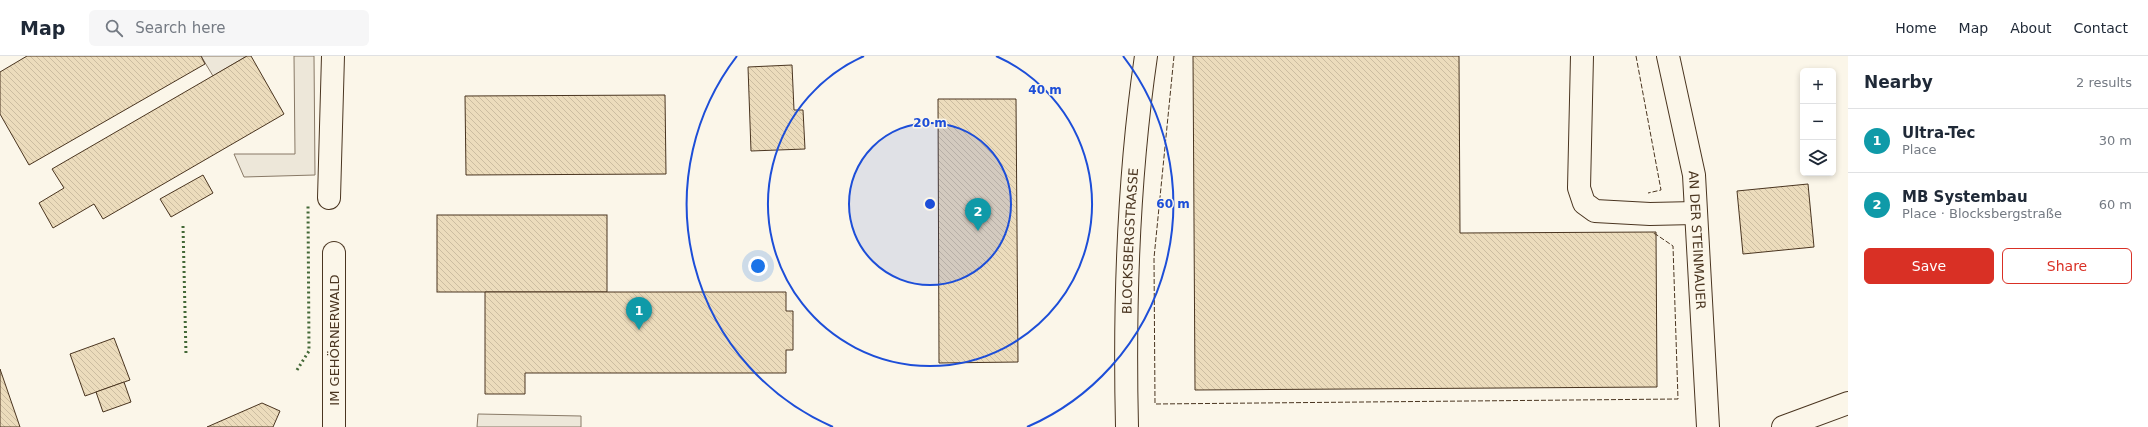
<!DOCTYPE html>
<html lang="en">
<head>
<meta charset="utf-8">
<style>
  :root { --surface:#fff; --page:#f6f6f7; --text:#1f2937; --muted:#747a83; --line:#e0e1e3; --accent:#d93025 }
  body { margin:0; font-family:"DejaVu Sans",sans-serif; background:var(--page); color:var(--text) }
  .controls { position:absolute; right:12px; top:12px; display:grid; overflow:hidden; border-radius:6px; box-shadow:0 2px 6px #0003 }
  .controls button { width:36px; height:36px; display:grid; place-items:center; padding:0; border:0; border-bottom:1px solid var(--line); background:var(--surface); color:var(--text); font:20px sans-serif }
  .you { position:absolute; left:758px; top:210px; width:14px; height:14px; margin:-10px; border:3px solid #fff; border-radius:50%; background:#1a73e8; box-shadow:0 0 0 6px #1a73e833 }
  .badge { display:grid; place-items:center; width:26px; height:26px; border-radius:50%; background:var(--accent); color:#fff; font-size:13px; font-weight:700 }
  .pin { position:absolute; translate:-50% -33px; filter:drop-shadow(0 1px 2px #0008) }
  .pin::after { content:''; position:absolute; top:21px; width:14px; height:12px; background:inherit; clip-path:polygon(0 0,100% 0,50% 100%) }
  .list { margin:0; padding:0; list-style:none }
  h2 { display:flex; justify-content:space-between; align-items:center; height:52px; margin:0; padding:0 16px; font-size:17px }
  h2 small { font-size:13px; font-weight:400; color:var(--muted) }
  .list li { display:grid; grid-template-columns:26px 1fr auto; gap:12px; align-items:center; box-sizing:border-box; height:64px; padding:0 16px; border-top:1px solid var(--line) }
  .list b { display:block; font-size:15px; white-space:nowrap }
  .list p { margin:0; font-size:13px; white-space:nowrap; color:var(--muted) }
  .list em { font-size:13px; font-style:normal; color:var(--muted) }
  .actions { display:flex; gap:8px; padding:12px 16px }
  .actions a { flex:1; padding:9px 0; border:1px solid var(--accent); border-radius:6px; text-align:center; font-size:14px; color:var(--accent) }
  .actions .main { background:var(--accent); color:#fff }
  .icon { flex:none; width:22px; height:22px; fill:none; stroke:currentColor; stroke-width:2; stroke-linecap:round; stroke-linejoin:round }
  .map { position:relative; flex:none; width:1848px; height:371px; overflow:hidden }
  header { display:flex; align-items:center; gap:24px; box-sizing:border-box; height:56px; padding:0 20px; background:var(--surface); border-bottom:1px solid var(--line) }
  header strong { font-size:19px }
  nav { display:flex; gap:22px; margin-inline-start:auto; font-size:14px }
  .search { width:280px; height:36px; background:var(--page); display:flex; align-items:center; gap:10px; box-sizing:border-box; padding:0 14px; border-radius:6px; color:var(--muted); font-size:15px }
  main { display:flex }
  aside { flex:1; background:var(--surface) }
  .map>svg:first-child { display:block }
  .parking { fill:#ede7d9; stroke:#887966 }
  .building { fill:url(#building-back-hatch); stroke:#4a3520 }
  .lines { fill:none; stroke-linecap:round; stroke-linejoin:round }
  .minor-casing { stroke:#4a3520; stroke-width:24 }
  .major-casing { stroke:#4a3520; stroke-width:24 }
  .minor { stroke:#fbf6e9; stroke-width:22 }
  .major { stroke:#fbf6e9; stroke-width:22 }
  .hedge { stroke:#436837; stroke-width:3; stroke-dasharray:2 3; stroke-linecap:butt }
  .fence { stroke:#4a3520; stroke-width:1; stroke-dasharray:5 2; stroke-linecap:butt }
  .ring { fill:none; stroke:#1d4ed8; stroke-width:2 }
  .labels { text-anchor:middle; stroke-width:3; stroke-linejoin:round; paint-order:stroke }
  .street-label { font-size:13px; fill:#4a3520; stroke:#fbf6e9 }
  .centre { fill:#1d4ed8; stroke:#fbf6e9; stroke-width:2 }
  .ring-label { font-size:12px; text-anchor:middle; font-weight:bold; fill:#1d4ed8; stroke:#fbf6e9; stroke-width:3; stroke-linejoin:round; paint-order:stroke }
</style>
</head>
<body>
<header>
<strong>Map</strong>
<div class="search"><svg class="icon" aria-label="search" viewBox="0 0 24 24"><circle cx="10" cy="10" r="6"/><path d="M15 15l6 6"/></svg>Search here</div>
<nav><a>Home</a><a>Map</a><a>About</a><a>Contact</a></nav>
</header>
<main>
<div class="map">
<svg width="1848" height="371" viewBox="0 0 1848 371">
  <defs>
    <pattern id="building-back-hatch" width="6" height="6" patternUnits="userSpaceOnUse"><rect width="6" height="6" fill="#ecdcbc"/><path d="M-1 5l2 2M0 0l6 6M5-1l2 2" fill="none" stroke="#ccbda1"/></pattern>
  </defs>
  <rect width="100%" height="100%" fill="#fbf6e9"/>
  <g class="parking">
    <polygon points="201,0 247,0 213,20"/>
    <polygon points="294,0 314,0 315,119 244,121 234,98 295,98"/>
    <polygon points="478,358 581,360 581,371 477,371"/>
  </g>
  <g class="building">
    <polygon points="27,0 201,0 205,8 29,109 0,58 0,16"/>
    <polygon points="247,0 251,0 284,58 103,163 94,148 53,172 39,147 64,132 52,113"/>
    <polygon points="1193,0 1459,0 1460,177 1656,176 1657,331 1195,334"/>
    <polygon points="792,9 794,54 803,54 805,93 751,95 748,11"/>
    <polygon points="665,39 666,118 466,119 465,40"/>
    <polygon points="938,43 1016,43 1018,306 939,307"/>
    <polygon points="203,119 213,137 171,161 160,143"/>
    <polygon points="1808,128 1814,191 1743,198 1737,135"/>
    <rect x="437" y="159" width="170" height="77"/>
    <polygon points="485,236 786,236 786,255 793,255 793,294 786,294 786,317 525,317 525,338 485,338"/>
    <polygon points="114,282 130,324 85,340 70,298"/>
    <polygon points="0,313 20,371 0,371"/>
    <polygon points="124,326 131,346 103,356 96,336"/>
    <polygon points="262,347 280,355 273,371 207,371"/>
  </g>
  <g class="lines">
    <defs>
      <g id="minor">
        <polyline points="1582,0 1579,132 1584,147 1595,155 1650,158 1695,157"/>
        <path id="s1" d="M 1668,0 L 1694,119 L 1708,371"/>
        <polyline points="329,142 333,0"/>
        <polyline points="334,197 334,371"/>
        <polyline points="1783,371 1848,347"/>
      </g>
      <g id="major">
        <path id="s2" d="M 1127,371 C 1124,247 1128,123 1146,0"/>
      </g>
    </defs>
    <use href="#minor" class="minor-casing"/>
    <use href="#major" class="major-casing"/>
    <use href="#minor" class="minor"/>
    <use href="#major" class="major"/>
    <g class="hedge">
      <polyline points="183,170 186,299"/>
      <polyline points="297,314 309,295 308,150"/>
    </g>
    <g class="fence">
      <polyline points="1174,0 1154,202 1155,348 1678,343 1673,190 1654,177"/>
      <polyline points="1636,0 1661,134 1648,137"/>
    </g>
  </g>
  <circle cx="930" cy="148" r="81" fill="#1d4ed8" fill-opacity=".12"/>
  <g class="ring">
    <circle cx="930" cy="148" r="81"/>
    <path d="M996 0A162 162 0 1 1 864 0"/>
    <path d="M833 371A243 243 0 0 1 737 0M1123 0A243 243 0 0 1 1027 371"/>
  </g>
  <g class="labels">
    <g class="street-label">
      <text dy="5" stroke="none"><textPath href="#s1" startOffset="187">AN DER STEINMAUER</textPath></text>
      <text dy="5" stroke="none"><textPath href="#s2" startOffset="186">BLOCKSBERGSTRASSE</textPath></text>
      <text transform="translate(334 284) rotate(-90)" y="5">IM GEHÖRNERWALD</text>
    </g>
  </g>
  <circle cx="930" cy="148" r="6" class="centre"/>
  <g class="ring-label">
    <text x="1045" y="38">40 m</text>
    <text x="930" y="71">20 m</text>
    <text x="1173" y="152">60 m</text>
  </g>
</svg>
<div class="controls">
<button>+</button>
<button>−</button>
<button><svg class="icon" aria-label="layers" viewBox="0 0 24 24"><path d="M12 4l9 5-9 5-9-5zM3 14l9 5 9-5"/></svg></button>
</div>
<div class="you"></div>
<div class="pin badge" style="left:639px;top:274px;background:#0f9aa8">1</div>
<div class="pin badge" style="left:978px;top:175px;background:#0f9aa8">2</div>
</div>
<aside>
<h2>Nearby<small>2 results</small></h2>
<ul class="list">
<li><span class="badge" style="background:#0f9aa8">1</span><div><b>Ultra-Tec</b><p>Place</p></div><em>30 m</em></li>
<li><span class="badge" style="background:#0f9aa8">2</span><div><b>MB Systembau</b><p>Place · Blocksbergstraße</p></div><em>60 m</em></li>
</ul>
<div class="actions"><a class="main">Save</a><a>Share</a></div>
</aside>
</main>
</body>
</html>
